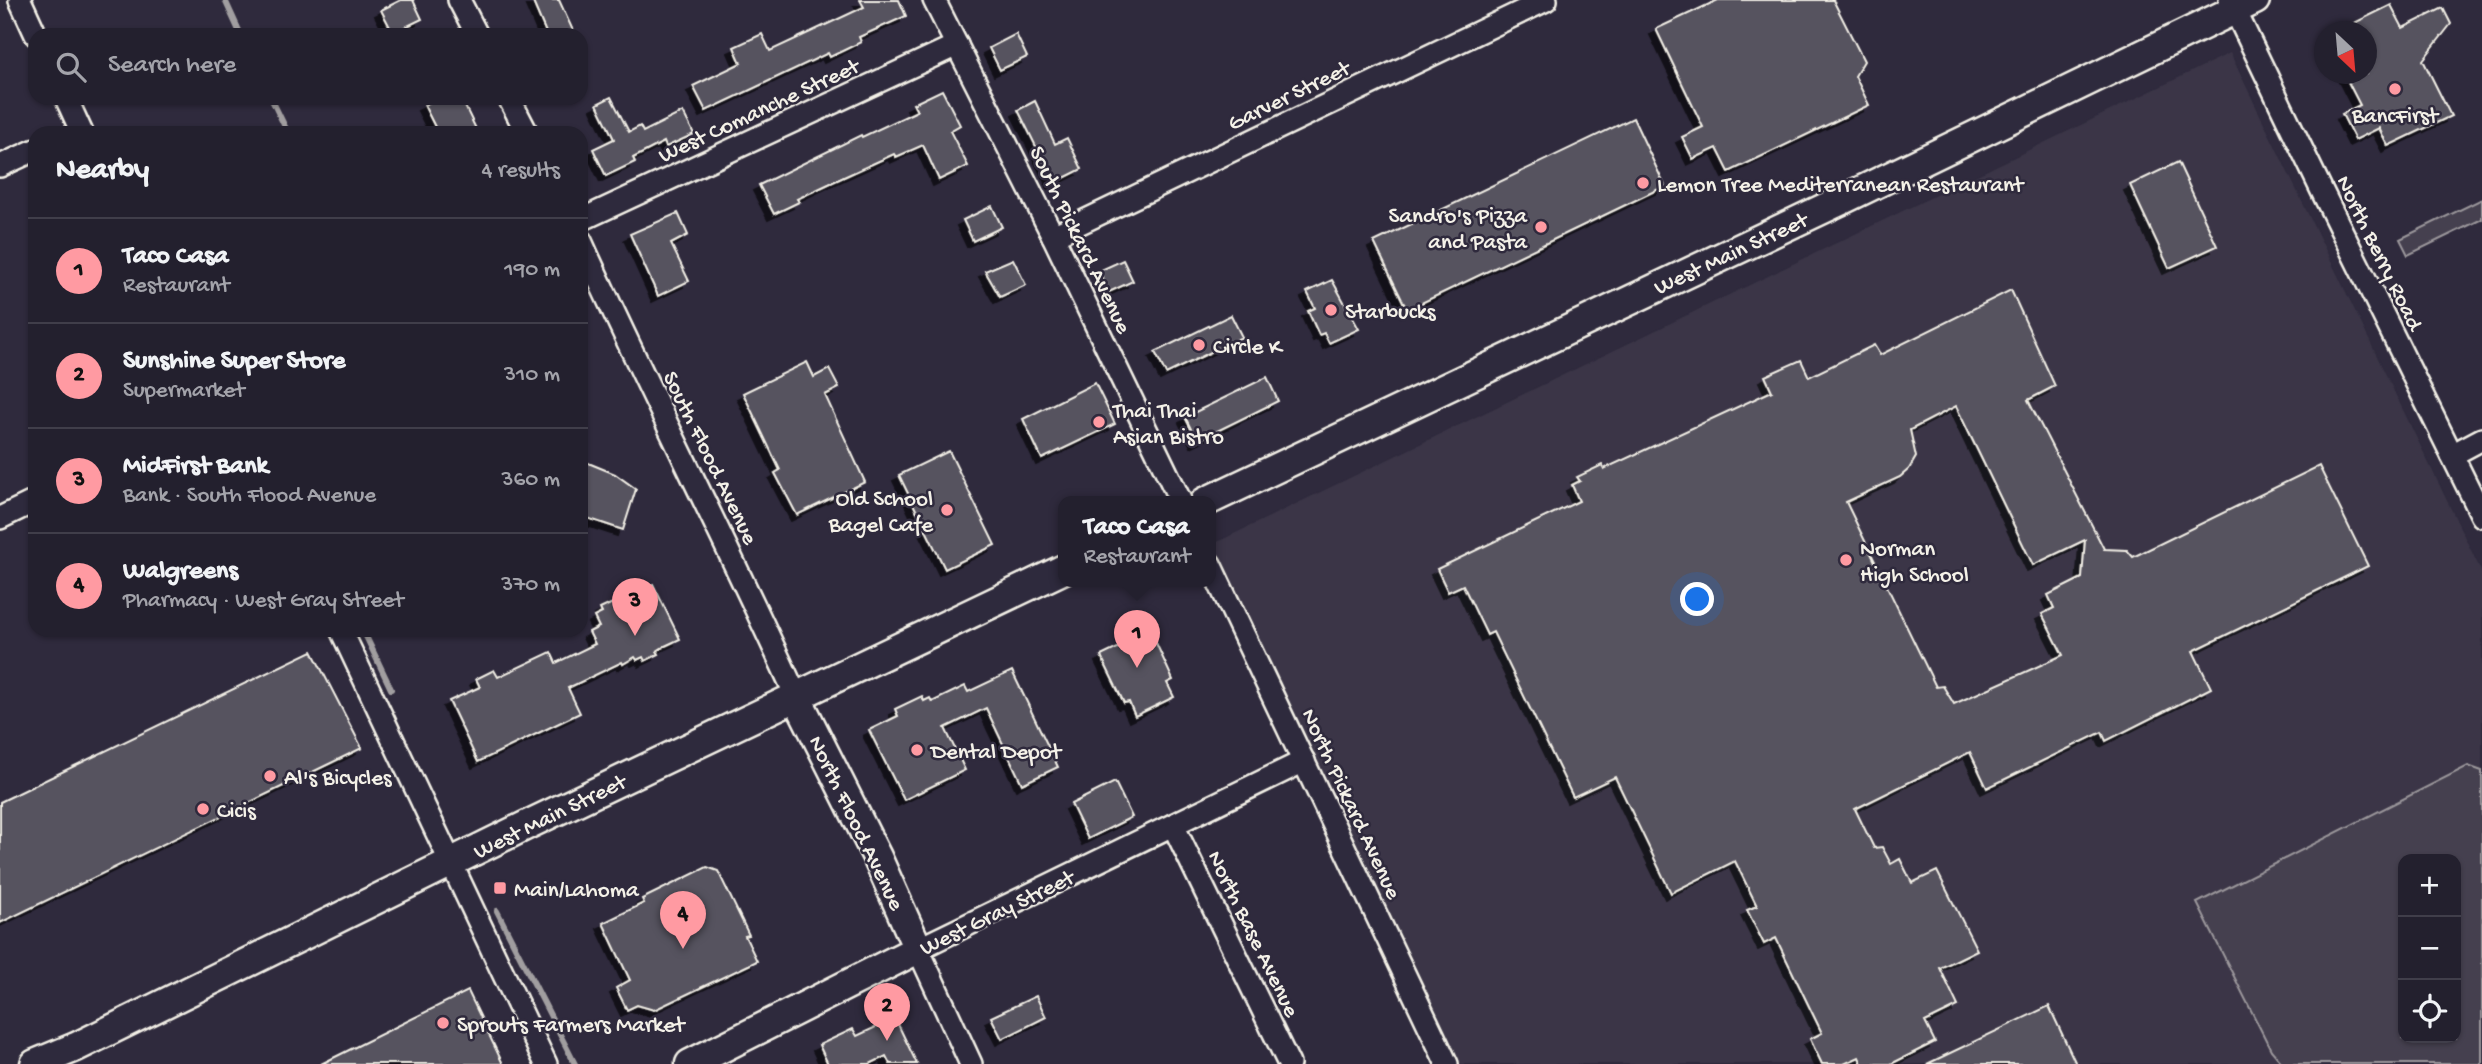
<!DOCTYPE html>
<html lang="en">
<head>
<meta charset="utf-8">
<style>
  :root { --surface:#23202e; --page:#2f2d3a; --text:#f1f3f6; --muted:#a3a3aa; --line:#403e4a; --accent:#ff9aa2 }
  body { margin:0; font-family:"Gochi Hand",sans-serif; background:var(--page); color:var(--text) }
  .controls { position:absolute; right:21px; bottom:21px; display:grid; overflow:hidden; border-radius:14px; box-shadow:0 2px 5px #0004 }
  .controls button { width:63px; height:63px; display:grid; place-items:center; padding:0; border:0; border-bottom:2px solid var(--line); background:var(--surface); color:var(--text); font:35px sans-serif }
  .compass { position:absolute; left:2314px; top:21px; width:63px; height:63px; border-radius:50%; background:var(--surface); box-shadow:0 2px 5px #0004; rotate:154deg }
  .you { position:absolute; left:1698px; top:600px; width:24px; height:24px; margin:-18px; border:5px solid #fff; border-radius:50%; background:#1a73e8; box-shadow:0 0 0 10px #1a73e833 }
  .badge { display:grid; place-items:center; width:46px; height:46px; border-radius:50%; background:var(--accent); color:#111; font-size:23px; font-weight:700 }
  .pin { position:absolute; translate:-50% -58px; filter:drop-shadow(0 2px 4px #0008) }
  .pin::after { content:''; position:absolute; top:37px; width:24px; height:21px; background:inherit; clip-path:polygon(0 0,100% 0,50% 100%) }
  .popup { position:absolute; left:1058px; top:496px; width:158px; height:91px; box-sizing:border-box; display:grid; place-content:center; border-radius:14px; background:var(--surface); filter:drop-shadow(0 2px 5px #0005); font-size:23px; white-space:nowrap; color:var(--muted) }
  .popup b { font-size:26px; color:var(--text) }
  .popup::after { content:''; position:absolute; left:50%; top:100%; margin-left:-14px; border:14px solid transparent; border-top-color:var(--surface) }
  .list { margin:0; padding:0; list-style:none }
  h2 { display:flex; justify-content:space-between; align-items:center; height:91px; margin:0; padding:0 28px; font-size:30px }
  h2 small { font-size:23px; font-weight:400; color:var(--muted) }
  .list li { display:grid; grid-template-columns:46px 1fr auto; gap:21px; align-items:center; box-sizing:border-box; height:105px; padding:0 28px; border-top:2px solid var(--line) }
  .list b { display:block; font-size:26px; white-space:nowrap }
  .list p { margin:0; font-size:23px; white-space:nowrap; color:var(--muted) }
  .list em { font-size:23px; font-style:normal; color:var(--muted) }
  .icon { flex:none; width:38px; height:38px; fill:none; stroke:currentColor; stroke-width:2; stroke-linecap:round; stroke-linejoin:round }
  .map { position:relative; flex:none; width:2482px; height:1064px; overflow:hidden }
  .search { position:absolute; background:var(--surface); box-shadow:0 2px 5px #0004; left:28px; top:28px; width:560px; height:77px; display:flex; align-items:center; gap:18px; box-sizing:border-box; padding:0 24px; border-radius:21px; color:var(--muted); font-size:26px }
  .panel { position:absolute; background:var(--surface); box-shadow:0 2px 5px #0004; left:28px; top:126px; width:560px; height:511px; border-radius:21px }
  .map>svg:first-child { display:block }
  .built { fill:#3b3647; fill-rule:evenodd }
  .green { fill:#454050; stroke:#9c989c; stroke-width:2; fill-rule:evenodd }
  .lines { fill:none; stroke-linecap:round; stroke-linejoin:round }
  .stream { stroke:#a19ea0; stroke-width:6 }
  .building { fill:#56525f; stroke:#f4f1e8; stroke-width:2; fill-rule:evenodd; filter:url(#shadow) }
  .minor-casing { stroke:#f4f1e8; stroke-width:26 }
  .major-casing { stroke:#f4f1e8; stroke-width:33 }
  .minor { stroke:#2f2a3d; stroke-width:21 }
  .major { stroke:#2f2a3d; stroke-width:28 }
  .poi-dot { fill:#ff9aa2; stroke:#2f2a3d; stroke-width:2.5 }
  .labels { text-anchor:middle; stroke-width:5; stroke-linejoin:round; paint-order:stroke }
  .street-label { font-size:23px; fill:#f4f1e8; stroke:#2f2a3d }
  .poi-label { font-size:23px; fill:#f4f1e8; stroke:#2f2a3d; text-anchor:start }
</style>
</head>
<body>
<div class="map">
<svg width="2482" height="1064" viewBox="0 0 2482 1064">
  <defs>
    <filter id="shadow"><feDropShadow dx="-6" dy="6" stdDeviation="0" flood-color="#0009"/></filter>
  </defs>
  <rect width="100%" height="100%" fill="#2f2a3d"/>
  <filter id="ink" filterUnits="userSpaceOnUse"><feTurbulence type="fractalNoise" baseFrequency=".0143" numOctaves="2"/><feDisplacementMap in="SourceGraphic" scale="14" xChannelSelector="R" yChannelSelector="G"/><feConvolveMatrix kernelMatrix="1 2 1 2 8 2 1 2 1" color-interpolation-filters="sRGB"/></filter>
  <g filter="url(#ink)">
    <path class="built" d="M 2230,53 L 2482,573 L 2482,1064 L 1460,1064 L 1211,545 ZM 2403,859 L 2456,859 L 2456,1038 L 2403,1038 Z"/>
    <g class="green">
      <polygon points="2482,199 2482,219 2408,255 2400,239"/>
      <path d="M 2468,766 L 2482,771 L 2482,1064 L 2283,1064 L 2271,1050 L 2197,903 ZM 2403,859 L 2456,859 L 2456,1038 L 2403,1038 Z"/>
    </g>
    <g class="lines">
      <g class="stream">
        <polyline points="225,0 241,35"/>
        <polyline points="271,98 288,133"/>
        <polyline points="363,630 391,689"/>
        <polyline points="497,911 575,1064"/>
      </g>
    </g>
    <g class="building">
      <polygon points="401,0 413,0 422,19 393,33 381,10"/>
      <polygon points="532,0 559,0 575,35 547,35"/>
      <polygon points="860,0 899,0 906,16 859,37 861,42 830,57 828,53 706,111 693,86 741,63 734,47 762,34 770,51 864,7"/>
      <polygon points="1718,0 1833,0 1864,61 1855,76 1869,105 1729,172 1717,148 1693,159 1682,137 1703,127 1656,29"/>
      <polygon points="2391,5 2403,28 2443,8 2451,24 2423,60 2451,116 2388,146 2379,128 2355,140 2342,114 2360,105 2344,74 2367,74 2367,32 2336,32"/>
      <polygon points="1016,34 1027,57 1000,70 989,48"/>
      <polygon points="942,90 960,125 950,131 968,166 939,180 923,145 896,157 894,154 835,181 797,199 799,202 774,214 759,185 861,135 862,137 917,111 913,104"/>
      <polygon points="611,97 629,132 640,126 643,132 683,112 694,134 666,147 664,142 633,158 635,162 606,176 593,149 614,139 597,104"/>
      <polygon points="438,98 461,98 478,133 438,133 424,105"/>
      <polygon points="1035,101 1055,144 1067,138 1082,169 1054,183 1018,110"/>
      <polygon points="1633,118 1665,186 1407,310 1374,242"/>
      <polygon points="2178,162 2217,246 2169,268 2130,185"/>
      <polygon points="992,206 1002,227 973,241 963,220"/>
      <polygon points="678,213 688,235 671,244 689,281 658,296 630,234"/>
      <polygon points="1013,259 1026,285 1000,297 985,271"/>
      <polygon points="1123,260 1133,281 1109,292 1099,271"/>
      <polygon points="1332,280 1359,329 1329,343 1324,333 1319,335 1308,311 1315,308 1307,292"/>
      <path d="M 2011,290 L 2055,386 L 2028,400 L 2104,549 L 2127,550 L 2133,557 L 2319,466 L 2368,566 L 2193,651 L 2211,688 L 2106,741 L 2102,732 L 1987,788 L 1970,752 L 1855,809 L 1874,848 L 1882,847 L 1891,864 L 1900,859 L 1912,883 L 1937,871 L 1977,950 L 1940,968 L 1958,1006 L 1925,1022 L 1935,1042 L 1891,1064 L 1862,1064 L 1859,1057 L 1844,1064 L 1822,1064 L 1810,1039 L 1822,1033 L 1776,938 L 1764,944 L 1747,910 L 1757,906 L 1735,861 L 1671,893 L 1615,777 L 1573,797 L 1493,632 L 1487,635 L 1463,585 L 1448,592 L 1437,569 L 1579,501 L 1572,485 L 1580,481 L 1577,477 L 1602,465 L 1604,469 L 1772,391 L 1765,376 L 1801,360 L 1809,377 L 1874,345 L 1880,355 ZM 1956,406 L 2033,565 L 2085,540 L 2082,578 L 2048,595 L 2054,608 L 2042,614 L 2063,655 L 1954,704 L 1943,686 L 1936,687 L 1846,502 L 1900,477 L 1909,469 L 1916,457 L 1910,430 Z"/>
      <polygon points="1231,315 1242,337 1166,374 1155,352"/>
      <polygon points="807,362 814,377 829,369 839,388 825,395 865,482 797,515 775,473 780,470 743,393"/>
      <polygon points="1267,377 1278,401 1197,441 1185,417"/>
      <polygon points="1095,383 1115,424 1042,459 1023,419"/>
      <polygon points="949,451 995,545 945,569 899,475"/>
      <polygon points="581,460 615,474 636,489 623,530 581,516"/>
      <polygon points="653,584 680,639 665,646 657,651 659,654 645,661 643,657 637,660 635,657 623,664 622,662 568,688 580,713 478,762 449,701 480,687 476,679 494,670 498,677 551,652 556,663 595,644 589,632 599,627 594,617 602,613 600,609"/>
      <polygon points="1151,632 1173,680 1167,683 1174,697 1135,716 1129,702 1124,703 1101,656"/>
      <polygon points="312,651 362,748 0,923 0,802"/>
      <polygon points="1012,671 1058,767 1022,784 986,708 945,728 965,770 904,800 869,730 898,716 895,709 922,696 924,701 930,698 932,702 965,686 968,692"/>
      <polygon points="1115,782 1132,817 1088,839 1071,804"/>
      <polygon points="707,867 718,871 749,935 745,936 757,961 654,1010 637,1005 627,1010 616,988 630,980 603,923 644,903 642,899"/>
      <polygon points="468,991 503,1064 321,1064"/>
      <polygon points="1036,996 1046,1017 1002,1039 991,1017"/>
      <polygon points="2049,1006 2076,1064 1927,1064"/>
      <polygon points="895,1018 917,1064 890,1064 886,1056 870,1064 828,1064 819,1045 853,1029 857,1036"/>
    </g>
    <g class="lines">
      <defs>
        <g id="minor">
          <polyline points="20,0 36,35"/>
          <polyline points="459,0 477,35"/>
          <polyline points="934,0 1053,236 1181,502"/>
          <polyline points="2230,0 2322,191 2482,516"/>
          <polyline points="66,98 82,133"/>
          <polyline points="509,98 527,133"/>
          <polyline points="0,166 35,150"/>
          <polyline points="581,220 957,45"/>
          <polyline points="1053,236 1546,0"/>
          <path d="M 581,241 C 650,394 727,543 796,696"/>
          <polyline points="2452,455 2482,439"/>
          <polyline points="0,518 35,501"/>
          <polyline points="1210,564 1447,1064"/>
          <polyline points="341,630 546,1064"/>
          <polyline points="1173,825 1289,1064"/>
          <polyline points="971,1064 918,949 1304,761"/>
        </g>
        <g id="major">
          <polyline points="1205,502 1846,198 2255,0"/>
          <polyline points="35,1064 76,1047 527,825 1064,569"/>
          <polyline points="690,1064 918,949 877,857 796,696"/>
        </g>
      </defs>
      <use href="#minor" class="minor-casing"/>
      <use href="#major" class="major-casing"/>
      <use href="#minor" class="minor"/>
      <use href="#major" class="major"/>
    </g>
  </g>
  <g class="poi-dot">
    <circle cx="2395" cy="89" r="7"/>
    <circle cx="1643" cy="183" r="7"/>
    <circle cx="1541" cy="227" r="7"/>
    <circle cx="1331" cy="310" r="7"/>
    <circle cx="1199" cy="345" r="7"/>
    <circle cx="1099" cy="422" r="7"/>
    <circle cx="947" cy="510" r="7"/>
    <circle cx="1846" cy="560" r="7"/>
    <circle cx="917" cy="750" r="7"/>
    <circle cx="270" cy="776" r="7"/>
    <circle cx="203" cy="809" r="7"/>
    <rect x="493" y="881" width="14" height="14" rx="3.5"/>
    <circle cx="443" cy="1023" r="7"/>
  </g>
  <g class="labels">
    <g class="street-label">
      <text transform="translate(1288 94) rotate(-26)" y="8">Garver Street</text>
      <text transform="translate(758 109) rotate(-25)" y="8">West Comanche Street</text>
      <text transform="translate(1082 239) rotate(64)" y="8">South Pickard Avenue</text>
      <text transform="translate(1730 252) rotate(-25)" y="8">West Main Street</text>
      <text transform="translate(2381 252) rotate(64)" y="8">North Berry Road</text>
      <text transform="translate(712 457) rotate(64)" y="8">South Flood Avenue</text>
      <text transform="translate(1353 803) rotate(65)" y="8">North Pickard Avenue</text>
      <text transform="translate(549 815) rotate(-26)" y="8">West Main Street</text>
      <text transform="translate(858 822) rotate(64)" y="8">North Flood Avenue</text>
      <text transform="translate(996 911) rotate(-26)" y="8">West Gray Street</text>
      <text transform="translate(1255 933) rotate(64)" y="8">North Base Avenue</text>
    </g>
    <g class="poi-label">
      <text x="2395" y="122" text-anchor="middle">BancFirst</text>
      <text x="1657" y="191">Lemon Tree Mediterranean Restaurant</text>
      <text x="1527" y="222" text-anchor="end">Sandro's Pizza<tspan x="1527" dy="26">and Pasta</tspan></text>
      <text x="1345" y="318">Starbucks</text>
      <text x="1213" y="353">Circle K</text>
      <text x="1113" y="417">Thai Thai<tspan x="1113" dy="26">Asian Bistro</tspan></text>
      <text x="933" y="505" text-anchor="end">Old School<tspan x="933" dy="26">Bagel Cafe</tspan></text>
      <text x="1860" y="555">Norman<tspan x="1860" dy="26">High School</tspan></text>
      <text x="931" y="758">Dental Depot</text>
      <text x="284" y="784">Al's Bicycles</text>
      <text x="217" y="817">Cicis</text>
      <text x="514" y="896">Main/Lahoma</text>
      <text x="457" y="1031">Sprouts Farmers Market</text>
    </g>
  </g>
</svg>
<div class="controls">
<button>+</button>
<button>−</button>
<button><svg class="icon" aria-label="locate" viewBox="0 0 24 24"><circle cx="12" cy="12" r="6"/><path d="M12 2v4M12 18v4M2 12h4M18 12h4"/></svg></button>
</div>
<svg class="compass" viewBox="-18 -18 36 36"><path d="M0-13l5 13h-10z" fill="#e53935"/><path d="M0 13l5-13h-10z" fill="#a3a3aa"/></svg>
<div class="you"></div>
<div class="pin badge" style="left:1137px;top:668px">1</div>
<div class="popup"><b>Taco Casa</b>Restaurant</div>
<div class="pin badge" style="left:887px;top:1041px">2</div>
<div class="pin badge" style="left:635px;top:636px">3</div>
<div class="pin badge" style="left:683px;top:949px">4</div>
<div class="search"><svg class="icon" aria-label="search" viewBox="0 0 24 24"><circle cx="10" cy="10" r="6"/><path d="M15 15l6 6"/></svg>Search here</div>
<section class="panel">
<h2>Nearby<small>4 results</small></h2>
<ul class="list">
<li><span class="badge">1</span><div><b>Taco Casa</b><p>Restaurant</p></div><em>190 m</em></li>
<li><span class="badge">2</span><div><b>Sunshine Super Store</b><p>Supermarket</p></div><em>310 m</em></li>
<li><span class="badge">3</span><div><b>MidFirst Bank</b><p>Bank · South Flood Avenue</p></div><em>360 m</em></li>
<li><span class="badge">4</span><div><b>Walgreens</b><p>Pharmacy · West Gray Street</p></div><em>370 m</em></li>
</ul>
</section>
</div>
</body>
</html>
